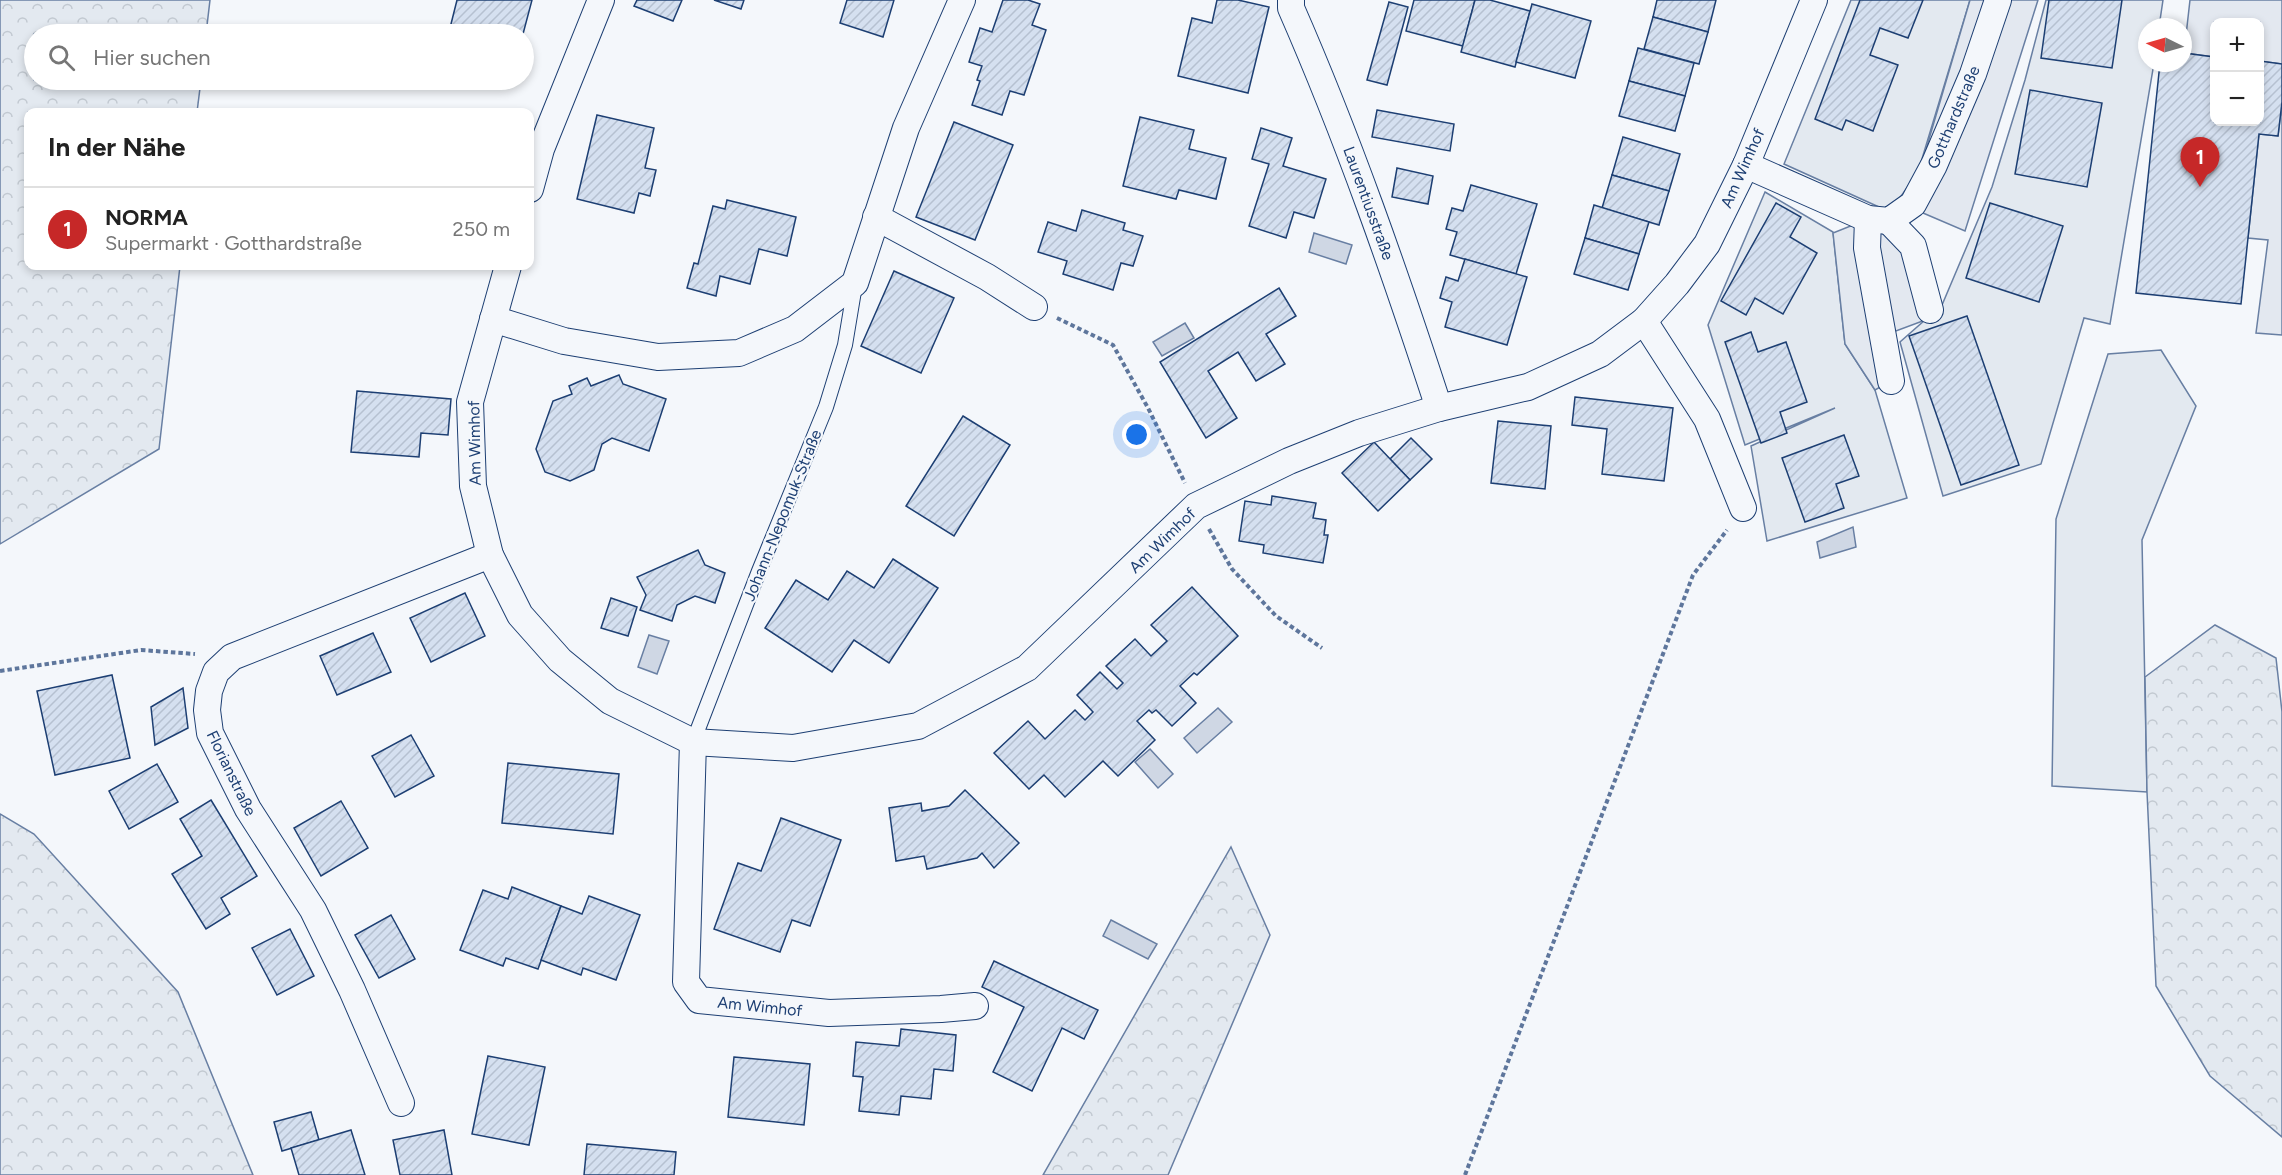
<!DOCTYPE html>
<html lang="de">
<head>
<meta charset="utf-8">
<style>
  :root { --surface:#fff; --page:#f6f6f6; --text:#222; --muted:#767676; --line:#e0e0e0; --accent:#c62828 }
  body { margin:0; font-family:Figtree,sans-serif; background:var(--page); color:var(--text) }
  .controls { position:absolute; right:18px; top:18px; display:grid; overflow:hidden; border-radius:12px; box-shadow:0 3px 9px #0003 }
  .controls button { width:54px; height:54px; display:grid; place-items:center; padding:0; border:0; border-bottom:2px solid var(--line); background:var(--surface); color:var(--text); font:30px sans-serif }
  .compass { position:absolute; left:2138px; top:18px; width:54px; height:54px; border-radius:50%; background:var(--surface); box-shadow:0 3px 9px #0003; rotate:275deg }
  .you { position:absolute; left:1137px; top:435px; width:21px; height:21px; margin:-15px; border:4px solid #fff; border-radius:50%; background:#1a73e8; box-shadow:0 0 0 9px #1a73e833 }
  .badge { display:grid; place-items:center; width:39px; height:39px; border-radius:50%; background:var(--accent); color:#fff; font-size:20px; font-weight:700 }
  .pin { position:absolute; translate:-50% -50px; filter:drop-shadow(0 2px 3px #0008) }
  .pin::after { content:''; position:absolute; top:32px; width:21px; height:18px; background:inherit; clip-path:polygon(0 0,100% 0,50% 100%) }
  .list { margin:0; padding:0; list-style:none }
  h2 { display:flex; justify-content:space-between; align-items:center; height:78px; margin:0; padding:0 24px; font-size:26px }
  h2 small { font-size:20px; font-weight:400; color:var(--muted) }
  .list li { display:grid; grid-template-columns:39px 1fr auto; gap:18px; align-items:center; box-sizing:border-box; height:84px; padding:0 24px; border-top:2px solid var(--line) }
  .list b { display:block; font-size:22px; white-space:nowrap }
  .list p { margin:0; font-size:20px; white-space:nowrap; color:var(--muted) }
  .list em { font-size:20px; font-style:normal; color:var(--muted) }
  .icon { flex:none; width:33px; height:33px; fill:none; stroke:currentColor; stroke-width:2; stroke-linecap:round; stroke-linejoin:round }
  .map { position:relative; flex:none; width:2282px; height:1175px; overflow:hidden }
  .search { position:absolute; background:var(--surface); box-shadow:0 3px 9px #0003; left:24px; top:24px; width:510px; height:66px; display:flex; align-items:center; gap:15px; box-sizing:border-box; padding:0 21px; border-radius:33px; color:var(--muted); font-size:22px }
  .panel { position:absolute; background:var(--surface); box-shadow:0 3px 9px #0003; left:24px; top:108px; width:510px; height:162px; border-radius:12px }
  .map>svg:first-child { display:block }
  .green { fill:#e3e9f0; stroke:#687fa3; stroke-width:1.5 }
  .forest { fill:url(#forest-crowns); stroke:#687fa3; stroke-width:1.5 }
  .parking { fill:#e3e8f0; stroke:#687fa3; stroke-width:1.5 }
  .water { fill:#cfd7e4; stroke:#687fa3; stroke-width:1.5 }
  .building { fill:url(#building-hatch); stroke:#1d3f73; stroke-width:1.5 }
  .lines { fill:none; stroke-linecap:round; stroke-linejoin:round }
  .lane-casing { stroke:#1d3f73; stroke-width:16 }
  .street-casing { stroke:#1d3f73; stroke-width:28 }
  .path { stroke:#5e769c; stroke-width:4; stroke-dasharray:4.5 3; stroke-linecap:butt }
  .lane { stroke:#f4f7fb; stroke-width:14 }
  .street { stroke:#f4f7fb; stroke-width:26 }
  .labels { text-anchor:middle; stroke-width:4.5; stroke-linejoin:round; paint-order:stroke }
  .street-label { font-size:16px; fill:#1d3f73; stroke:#f4f7fb }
</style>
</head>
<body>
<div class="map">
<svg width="2282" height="1175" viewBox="0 0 2282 1175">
  <defs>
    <pattern id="forest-crowns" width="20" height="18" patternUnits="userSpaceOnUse" patternTransform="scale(1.5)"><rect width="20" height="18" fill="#e3e9f0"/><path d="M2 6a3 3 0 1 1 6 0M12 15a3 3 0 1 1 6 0" fill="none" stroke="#c2c9d1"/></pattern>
    <pattern id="building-hatch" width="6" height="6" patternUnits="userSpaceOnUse" patternTransform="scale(1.5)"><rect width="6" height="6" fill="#d5e0f0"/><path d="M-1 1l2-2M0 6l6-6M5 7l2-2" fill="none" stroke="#b6c1d1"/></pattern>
  </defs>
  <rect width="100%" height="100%" fill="#f4f7fb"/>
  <g class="green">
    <polygon points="1851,0 1970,0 1918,172 1890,212 1784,164"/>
    <polygon points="2046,0 2163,0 2159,27 2147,27 2147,63 2154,63 2110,324 2084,318 2041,464 1943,496 1900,342 1942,305 1992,187 2025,80"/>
    <polygon points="1765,192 1833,232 1845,344 1875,390 1907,498 1767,541 1751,446 1835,408 1745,445 1708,325"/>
    <polygon points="2161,350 2196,406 2142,540 2147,792 2052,786 2056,519 2108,354"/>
  </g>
  <g class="forest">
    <polygon points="0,0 210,0 206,34 34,34 34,80 201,80 197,112 28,112 28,266 180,266 159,449 0,544"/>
    <polygon points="2215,625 2276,658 2282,712 2282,1137 2210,1076 2156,986 2147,792 2145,677"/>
    <polygon points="0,814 34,834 178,992 253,1175 0,1175"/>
    <polygon points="1231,847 1270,935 1168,1175 1043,1175"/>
  </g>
  <g class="parking">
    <polygon points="1970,0 2038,0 1965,231 1909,207"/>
    <polygon points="2190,0 2282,0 2282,64 2260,61 2260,22 2214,22 2214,57 2184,53"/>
    <polygon points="2282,102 2282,335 2256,333 2268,240 2248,238 2259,134 2278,136"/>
    <polygon points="1868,219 1896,228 1928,319 1893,332 1891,381 1875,390 1845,344 1833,233"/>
  </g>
  <g class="water">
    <polygon points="1314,233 1352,245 1346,264 1309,252"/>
    <polygon points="1185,323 1194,338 1162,356 1153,342"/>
    <polygon points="1853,527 1856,547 1820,558 1817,542"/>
    <polygon points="649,635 669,641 657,674 638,667"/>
    <polygon points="1218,708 1232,722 1197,753 1184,738"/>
    <polygon points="1150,749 1173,774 1158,788 1135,762"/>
    <polygon points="1111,920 1157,944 1148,959 1103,936"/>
  </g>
  <g class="building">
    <polygon points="457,0 532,0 523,34 478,34 450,28"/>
    <polygon points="637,0 682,0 673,21 634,6"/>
    <polygon points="714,0 744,0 741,9"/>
    <polygon points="847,0 894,0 883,37 840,23"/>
    <polygon points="1003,0 1028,0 1040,4 1032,25 1046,30 1024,95 1010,91 1002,115 972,105 980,81 977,80 982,66 969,62 980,28 992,32"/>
    <polygon points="1217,0 1238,0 1269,7 1248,93 1178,76 1192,18 1212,23"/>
    <polygon points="1414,0 1475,0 1463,46 1406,31"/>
    <polygon points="1475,0 1490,0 1530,11 1515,67 1461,52"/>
    <polygon points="1657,0 1716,0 1708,32 1653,17"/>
    <polygon points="1860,0 1923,0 1908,38 1880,28 1870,55 1898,65 1873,131 1846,120 1842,130 1815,119"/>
    <polygon points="2049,0 2122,0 2112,68 2041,58"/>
    <polygon points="1389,2 1408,7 1387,85 1367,80"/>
    <polygon points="1532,4 1591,21 1575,78 1516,62"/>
    <polygon points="1653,17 1708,32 1699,64 1644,49"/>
    <polygon points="1638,48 1694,63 1685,96 1629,81"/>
    <polygon points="2184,53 2214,57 2214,122 2260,122 2260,61 2282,64 2282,102 2278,136 2259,134 2241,304 2136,293 2160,63 2183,63"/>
    <polygon points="1629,81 1685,96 1675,131 1619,116"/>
    <polygon points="2030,90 2102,103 2087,187 2015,174"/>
    <polygon points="1377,110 1454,124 1450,151 1372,137"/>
    <polygon points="597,115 654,128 645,168 656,170 650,196 639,193 634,213 577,199"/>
    <polygon points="1140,117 1194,130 1189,149 1226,158 1216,199 1179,190 1176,199 1123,186"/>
    <polygon points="954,122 1013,145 975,240 916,217"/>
    <polygon points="1261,128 1292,138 1283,166 1326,179 1314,218 1294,212 1286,238 1249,226 1269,164 1252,159"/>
    <polygon points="1623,137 1680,154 1669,191 1612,175"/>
    <polygon points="1397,168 1433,176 1428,204 1392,197"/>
    <polygon points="1612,175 1669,191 1659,225 1602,208"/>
    <polygon points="1471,185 1537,204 1516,274 1450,255 1457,232 1446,229 1452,208 1463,211"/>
    <polygon points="727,200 796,217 787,256 759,249 750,284 720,276 716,296 687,288 694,263 698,264 713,206 725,209"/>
    <polygon points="1776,203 1801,217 1790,237 1817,253 1783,314 1755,298 1746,315 1721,301"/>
    <polygon points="1990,203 2063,226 2039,302 1966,278"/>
    <polygon points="1594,205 1649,222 1639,254 1585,238"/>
    <polygon points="1082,210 1125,223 1123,230 1143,236 1133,266 1121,263 1113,290 1063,274 1067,261 1038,252 1048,222 1076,231"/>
    <polygon points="1585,238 1639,254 1628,290 1574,274"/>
    <polygon points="1465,259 1527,277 1507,345 1445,327 1452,302 1440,298 1446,277 1458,281"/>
    <polygon points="894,271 954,298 921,373 861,346"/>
    <polygon points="1279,288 1296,316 1266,334 1285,364 1256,381 1238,352 1208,371 1237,418 1206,438 1160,362"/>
    <polygon points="1967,316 2019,465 1961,485 1909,336"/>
    <polygon points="1751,332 1758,352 1786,342 1807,402 1780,412 1787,433 1761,443 1725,342"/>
    <polygon points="619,375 623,384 666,399 649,451 612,438 602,444 594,470 570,481 545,472 536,449 553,401 572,394 569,386 587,378 591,386"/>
    <polygon points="357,391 451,399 448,435 421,433 419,457 351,452"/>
    <polygon points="1575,397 1673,408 1664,481 1602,474 1607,429 1572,425"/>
    <polygon points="963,416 1010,445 954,536 906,506"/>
    <polygon points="1498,421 1551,426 1545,489 1491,483"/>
    <polygon points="1844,435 1859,476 1836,484 1844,508 1805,522 1782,458"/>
    <polygon points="1411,438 1432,459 1410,480 1390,459"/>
    <polygon points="1374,442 1410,480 1378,511 1342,473"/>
    <polygon points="1272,496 1316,503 1313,518 1326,520 1324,535 1328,535 1323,563 1263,553 1264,545 1239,541 1245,501 1271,505"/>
    <polygon points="698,550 705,565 725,573 715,603 695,596 677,605 672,621 640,610 646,595 637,577"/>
    <polygon points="893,559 938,588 889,663 854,640 832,672 765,628 796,580 828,600 847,571 874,588"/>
    <polygon points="1192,587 1238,636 1197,675 1194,673 1180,686 1196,703 1172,726 1156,710 1152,713 1149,710 1137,721 1155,740 1118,776 1103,761 1065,797 1044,775 1029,789 994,753 1028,721 1045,739 1075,710 1085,720 1093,712 1077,695 1100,672 1117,689 1123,683 1106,666 1135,639 1151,656 1167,641 1151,625"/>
    <polygon points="465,593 485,636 431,662 410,618"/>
    <polygon points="611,598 637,607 628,636 601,628"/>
    <polygon points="373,633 391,672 337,695 320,656"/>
    <polygon points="112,675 130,758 55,775 37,691"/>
    <polygon points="183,688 188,728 155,745 151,707"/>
    <polygon points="411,735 434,776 395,797 372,756"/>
    <polygon points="508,763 619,774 613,834 502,823"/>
    <polygon points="157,764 178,802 129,829 109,791"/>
    <polygon points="965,790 1019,843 994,868 982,853 977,858 927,869 924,856 896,861 889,808 921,803 922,811 949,806"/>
    <polygon points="211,800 257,876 221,898 230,914 206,929 172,874 202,856 180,819"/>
    <polygon points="341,801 368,848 321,876 294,828"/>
    <polygon points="781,818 841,840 810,926 792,920 780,952 714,929 738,863 761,871"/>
    <polygon points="512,887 561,906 538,969 506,958 503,966 460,950 483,890 508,899"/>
    <polygon points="589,896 640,915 616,980 583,968 581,975 541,960 561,906 582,914"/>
    <polygon points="391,915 415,959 379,978 355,935"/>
    <polygon points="290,929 314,976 277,995 252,948"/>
    <polygon points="994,961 1098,1010 1084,1039 1062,1028 1032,1091 993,1072 1024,1007 982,987"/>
    <polygon points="901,1029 956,1035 953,1071 934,1069 931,1099 901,1096 899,1115 859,1111 863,1077 853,1076 856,1042 899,1046"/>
    <polygon points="488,1056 545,1067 529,1145 472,1134"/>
    <polygon points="734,1057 810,1064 804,1125 728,1117"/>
    <polygon points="311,1112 319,1140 282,1151 274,1122"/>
    <polygon points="351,1130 365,1175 299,1175 291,1148"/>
    <polygon points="444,1130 452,1175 400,1175 393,1140"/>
    <polygon points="587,1144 676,1152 674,1175 584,1175"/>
  </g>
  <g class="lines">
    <defs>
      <polyline id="lane" points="693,742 759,571 826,407 845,345 855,285"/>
      <g id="street">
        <path d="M 1291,0 L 1291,8 C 1348,138 1395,273 1439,408"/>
        <polyline points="1746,165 1868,219 1889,221 1913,204 1934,165 1973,74 1998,0"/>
        <polyline points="530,189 541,149 601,0"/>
        <polyline points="876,217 987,277 1034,307"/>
        <polyline points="1868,219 1867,248 1891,381"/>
        <polyline points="1889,221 1913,246 1930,310"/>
        <polyline points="508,266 470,402 473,486 490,555 520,615 560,660 610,701 693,742 793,748 918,726 1027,668 1196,506 1289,461 1359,433 1439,408 1528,387 1600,354 1644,321 1677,284 1707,244 1746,165 1814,0"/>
        <polyline points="493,319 564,341 658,357 739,353 795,329 855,283 906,128 962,0"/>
        <polyline points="1644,321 1707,419 1743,508"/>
        <polyline points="693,742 686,982 699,1000 829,1013 941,1009 975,1006"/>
        <polyline points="401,1103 352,990 313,910 248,809 210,733 207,710 209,691 216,672 232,657 490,555"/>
      </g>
    </defs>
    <use href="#lane" class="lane-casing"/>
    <use href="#street" class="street-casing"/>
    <g class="path">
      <polyline points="1057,318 1113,345 1148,408 1185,483"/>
      <polyline points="1209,529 1232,569 1276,616 1322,648"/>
      <polyline points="0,671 141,650 195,654"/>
      <polyline points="1465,1175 1693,575 1727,530"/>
    </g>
    <use href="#lane" class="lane"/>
    <use href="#street" class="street"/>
  </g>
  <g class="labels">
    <g class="street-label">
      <text transform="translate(1953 117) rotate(-67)" y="6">Gotthardstraße</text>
      <text transform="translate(1742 168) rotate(-66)" y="6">Am Wimhof</text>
      <text transform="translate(1369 203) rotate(70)" y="6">Laurentiusstraße</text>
      <text transform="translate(474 443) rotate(-91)" y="6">Am Wimhof</text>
      <text transform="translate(782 515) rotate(-68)" y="6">Johann-Nepomuk-Straße</text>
      <text transform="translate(1162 540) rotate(-44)" y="6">Am Wimhof</text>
      <text transform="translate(232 773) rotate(64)" y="6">Florianstraße</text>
      <text transform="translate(760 1006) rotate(6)" y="6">Am Wimhof</text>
    </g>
  </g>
</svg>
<div class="controls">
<button>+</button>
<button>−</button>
</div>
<svg class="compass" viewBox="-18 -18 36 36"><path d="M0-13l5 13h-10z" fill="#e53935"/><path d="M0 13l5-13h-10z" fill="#767676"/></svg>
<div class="you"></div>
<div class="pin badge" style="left:2200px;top:187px">1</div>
<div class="search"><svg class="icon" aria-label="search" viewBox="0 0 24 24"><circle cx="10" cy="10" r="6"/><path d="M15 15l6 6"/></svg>Hier suchen</div>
<section class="panel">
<h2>In der Nähe<small></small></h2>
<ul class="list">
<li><span class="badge">1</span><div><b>NORMA</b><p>Supermarkt · Gotthardstraße</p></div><em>250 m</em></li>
</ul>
</section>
</div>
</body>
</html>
